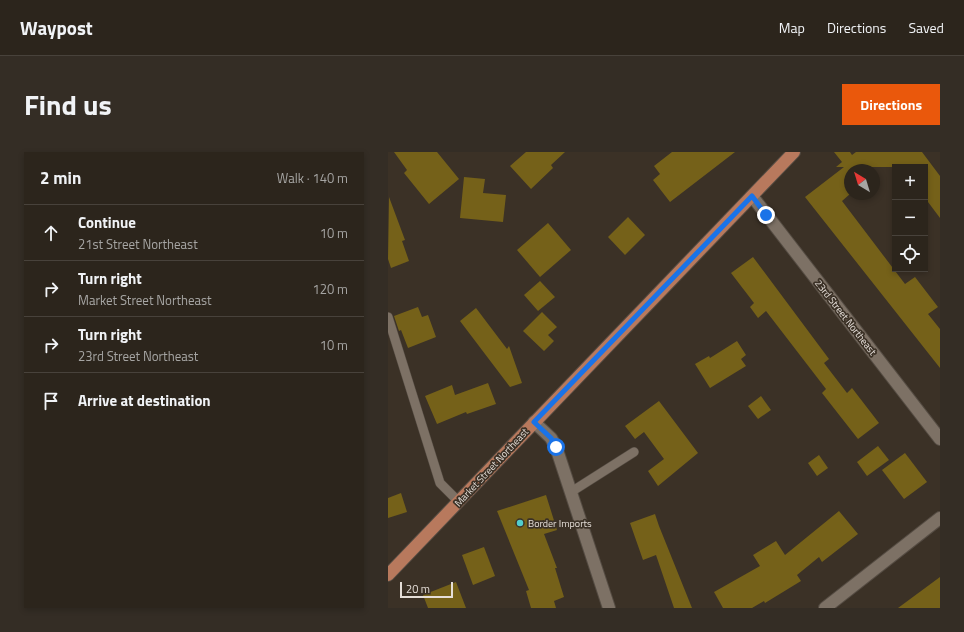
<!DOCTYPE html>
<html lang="en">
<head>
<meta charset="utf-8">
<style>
  :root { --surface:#2c251c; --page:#342d25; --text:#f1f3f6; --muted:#a6a5a3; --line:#48423b; --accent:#ea580c }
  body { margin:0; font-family:"Titillium Web",sans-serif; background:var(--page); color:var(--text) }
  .controls { position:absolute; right:12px; top:12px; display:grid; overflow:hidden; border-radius:0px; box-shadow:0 2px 6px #0003 }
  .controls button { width:36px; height:36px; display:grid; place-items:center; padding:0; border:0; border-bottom:1px solid var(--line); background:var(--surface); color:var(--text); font:20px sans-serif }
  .compass { position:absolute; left:456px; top:12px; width:36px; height:36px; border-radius:50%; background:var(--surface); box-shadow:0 2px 6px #0003; rotate:322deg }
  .scale { position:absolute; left:12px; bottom:10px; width:53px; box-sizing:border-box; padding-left:4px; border:2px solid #e5ded8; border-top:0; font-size:11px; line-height:14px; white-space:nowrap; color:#e5ded8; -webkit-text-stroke:3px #3b3126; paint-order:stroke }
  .stop { position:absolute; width:12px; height:12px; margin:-9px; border:3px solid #1a73e8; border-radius:50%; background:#fff }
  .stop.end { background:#1a73e8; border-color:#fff; box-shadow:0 1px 4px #0008 }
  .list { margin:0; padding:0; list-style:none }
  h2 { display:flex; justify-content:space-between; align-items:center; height:52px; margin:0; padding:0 16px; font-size:17px }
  h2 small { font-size:13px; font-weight:400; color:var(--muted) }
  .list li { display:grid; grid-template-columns:26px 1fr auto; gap:12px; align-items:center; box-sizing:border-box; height:56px; padding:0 16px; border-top:1px solid var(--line) }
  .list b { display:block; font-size:15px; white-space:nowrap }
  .list p { margin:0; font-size:13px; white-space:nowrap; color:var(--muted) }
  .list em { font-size:13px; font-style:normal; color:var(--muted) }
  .icon { flex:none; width:22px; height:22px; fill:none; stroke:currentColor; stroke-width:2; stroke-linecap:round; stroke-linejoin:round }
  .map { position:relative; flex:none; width:552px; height:456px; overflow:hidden; border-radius:0px }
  header { display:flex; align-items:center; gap:24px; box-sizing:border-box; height:56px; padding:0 20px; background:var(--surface); border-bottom:1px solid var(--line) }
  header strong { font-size:19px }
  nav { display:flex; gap:22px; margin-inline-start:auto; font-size:14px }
  .intro { display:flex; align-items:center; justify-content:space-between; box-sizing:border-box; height:96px; padding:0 24px }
  h1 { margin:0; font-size:28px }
  .button { padding:10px 18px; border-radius:0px; background:var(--accent); color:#fff; font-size:14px; font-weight:700 }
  main { display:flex; gap:24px; padding:0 24px }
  aside { flex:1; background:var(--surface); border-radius:0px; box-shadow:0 2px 6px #0003 }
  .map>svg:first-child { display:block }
  .building { fill:#756119 }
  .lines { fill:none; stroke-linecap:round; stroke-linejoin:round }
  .lane-casing { stroke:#554c43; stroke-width:10 }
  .street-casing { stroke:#554c43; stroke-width:14 }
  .primary-casing { stroke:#554c43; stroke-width:14 }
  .lane { stroke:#7d7165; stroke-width:9 }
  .street { stroke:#7d7165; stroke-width:12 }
  .primary { stroke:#b8795d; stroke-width:12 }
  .route { stroke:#1a73e8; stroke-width:5 }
  .poi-dot { fill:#52cdcd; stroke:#3b3126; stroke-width:1.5 }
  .labels { text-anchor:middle; stroke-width:3.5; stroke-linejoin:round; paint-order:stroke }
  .street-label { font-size:10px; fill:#e5ded8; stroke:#3b3126 }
  .poi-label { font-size:10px; fill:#e5ded8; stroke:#3b3126; text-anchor:start }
</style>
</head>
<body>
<header>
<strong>Waypost</strong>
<nav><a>Map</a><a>Directions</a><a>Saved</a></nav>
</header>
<div class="intro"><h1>Find us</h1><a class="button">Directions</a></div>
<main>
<aside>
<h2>2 min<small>Walk · 140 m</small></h2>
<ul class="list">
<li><svg class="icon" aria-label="ahead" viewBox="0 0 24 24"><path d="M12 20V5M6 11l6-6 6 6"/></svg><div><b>Continue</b><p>21st Street Northeast</p></div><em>10 m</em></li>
<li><svg class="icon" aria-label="right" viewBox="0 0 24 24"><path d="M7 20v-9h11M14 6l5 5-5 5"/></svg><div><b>Turn right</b><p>Market Street Northeast</p></div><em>120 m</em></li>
<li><svg class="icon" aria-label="right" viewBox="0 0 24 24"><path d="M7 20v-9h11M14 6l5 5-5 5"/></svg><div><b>Turn right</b><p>23rd Street Northeast</p></div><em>10 m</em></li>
<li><svg class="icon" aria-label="arrive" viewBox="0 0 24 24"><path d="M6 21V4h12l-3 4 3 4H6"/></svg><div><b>Arrive at destination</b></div></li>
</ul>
</aside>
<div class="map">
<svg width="552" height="456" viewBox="0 0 552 456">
  <rect width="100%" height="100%" fill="#3b3126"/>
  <g class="building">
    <polygon points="6,0 49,0 71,27 41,52 16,21 19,18"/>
    <polygon points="138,0 177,0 163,13 165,16 143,37 122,14"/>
    <polygon points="284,0 347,0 282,50 265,28 272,22 266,14"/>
    <polygon points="446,0 462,0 464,3 468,0 534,0 552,24 552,66 537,46 537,15 474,15 476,18 462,18 462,42 454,49 517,132 527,125 550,155 540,162 552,177 552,216 417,45 456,15 448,15 454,10"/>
    <polygon points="76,25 97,27 95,41 118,43 115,70 72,66"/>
    <polygon points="1,45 17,88 14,89 21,109 3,116 0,107"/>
    <polygon points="240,65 257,83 237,103 220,85"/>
    <polygon points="160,71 183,98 152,125 129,98"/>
    <polygon points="365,105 441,207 436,211 459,241 464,236 491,271 470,287 434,241 438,237 378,159 370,166 362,155 366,151 343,121"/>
    <polygon points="152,129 167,145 150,159 136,143"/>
    <polygon points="30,155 34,165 40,163 48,185 20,196 13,178 11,179 6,164"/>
    <polygon points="88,156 119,197 121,194 134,231 122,235 72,169"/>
    <polygon points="154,160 169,175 160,183 166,189 156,199 135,179"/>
    <polygon points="349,189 358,203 353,207 358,214 322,236 307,212 321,204 322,206"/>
    <polygon points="100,231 108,252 79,262 78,260 49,272 37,244 64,233 67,243"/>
    <polygon points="373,244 383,258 370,267 360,254"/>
    <polygon points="271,249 310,301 270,334 260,319 276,307 256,280 247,287 237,274"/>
    <polygon points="490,294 501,308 479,324 469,310"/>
    <polygon points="517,301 539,330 516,347 494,318"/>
    <polygon points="431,303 440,316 429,324 420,311"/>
    <polygon points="13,341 19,360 0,366 0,346"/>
    <polygon points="158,343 169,378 156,382 169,416 167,416 176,445 166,449 168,456 143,456 138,439 141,438 109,359"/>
    <polygon points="451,359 470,382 434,410 431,405 409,423 413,429 377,451 376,449 364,456 335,456 326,440 372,414 365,403 388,389 397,403"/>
    <polygon points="267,362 271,374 304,456 286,456 268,403 255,408 242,371"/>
    <polygon points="96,395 107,424 85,433 74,403"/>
    <polygon points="552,425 552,456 510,456"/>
    <polygon points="68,430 78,456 40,456 35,443"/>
  </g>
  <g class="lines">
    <defs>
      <g id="lane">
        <polyline points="0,165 52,331 71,350"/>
        <polyline points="183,340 246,300"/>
      </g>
      <g id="street">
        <polyline points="364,44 552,287"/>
        <polyline points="146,270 163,286 168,295 221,456"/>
        <polyline points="437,456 552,366"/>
      </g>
      <polyline id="primary" points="0,423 406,0"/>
    </defs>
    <use href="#lane" class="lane-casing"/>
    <use href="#street" class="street-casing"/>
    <use href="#primary" class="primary-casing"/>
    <use href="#lane" class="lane"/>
    <use href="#street" class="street"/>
    <use href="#primary" class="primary"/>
  </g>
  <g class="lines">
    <polyline class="route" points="168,295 163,286 146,270 364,44 378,63"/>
  </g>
  <circle class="poi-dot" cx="132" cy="371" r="4"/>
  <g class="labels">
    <g class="street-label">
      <text transform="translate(458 165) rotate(52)" y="4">23rd Street Northeast</text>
      <text transform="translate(103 315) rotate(-47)" y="4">Market Street Northeast</text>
    </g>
    <g class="poi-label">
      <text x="140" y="375">Border Imports</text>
    </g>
  </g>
</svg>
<div class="controls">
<button>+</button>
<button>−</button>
<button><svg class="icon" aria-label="locate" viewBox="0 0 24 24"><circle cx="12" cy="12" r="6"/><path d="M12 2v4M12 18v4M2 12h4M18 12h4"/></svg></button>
</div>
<svg class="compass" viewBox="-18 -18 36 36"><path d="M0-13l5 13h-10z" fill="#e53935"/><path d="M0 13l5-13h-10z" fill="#a6a5a3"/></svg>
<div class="scale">20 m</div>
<div class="stop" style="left:168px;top:295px"></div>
<div class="stop end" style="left:378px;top:63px"></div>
</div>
</main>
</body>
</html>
